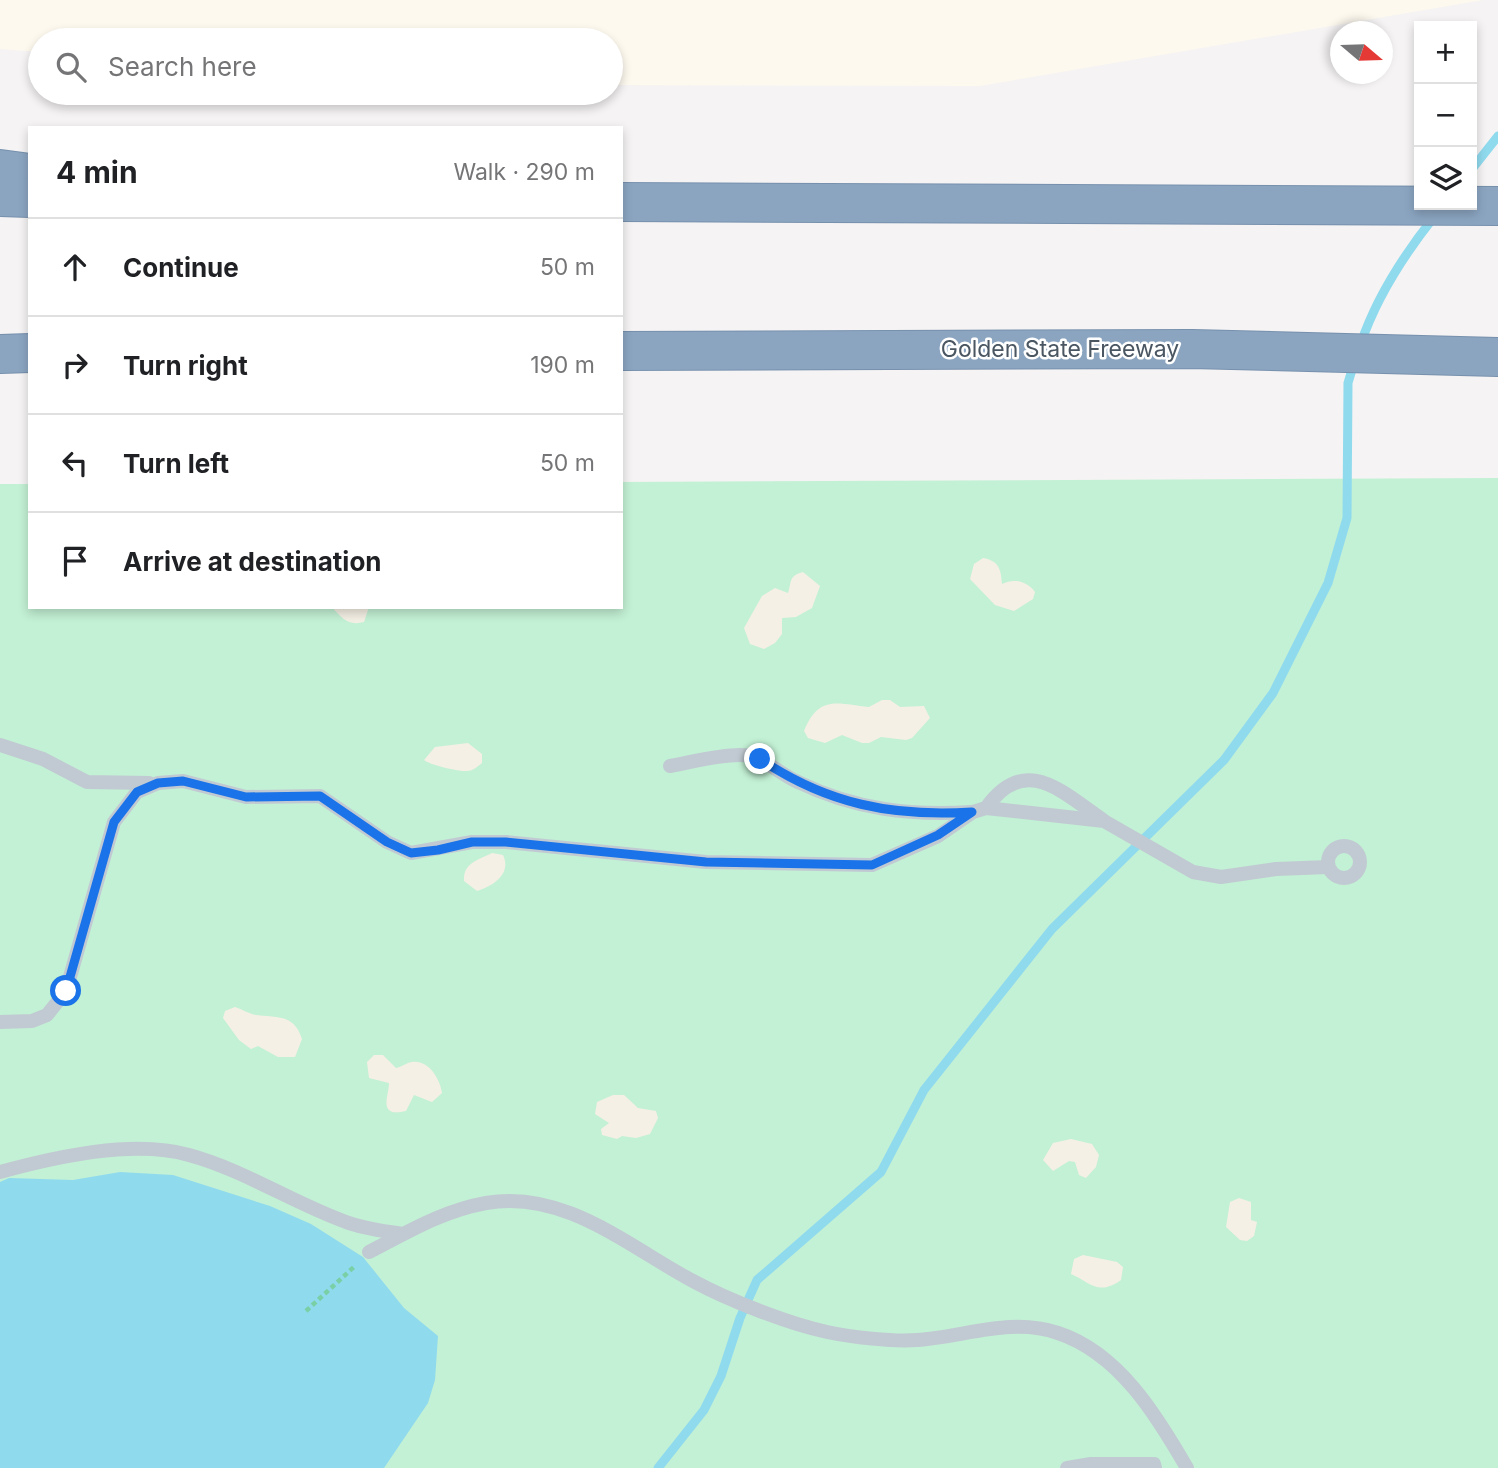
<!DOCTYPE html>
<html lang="en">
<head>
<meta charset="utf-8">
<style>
  :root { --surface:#fff; --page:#f2f2f2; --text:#202124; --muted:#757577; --line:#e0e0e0 }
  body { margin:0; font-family:Inter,sans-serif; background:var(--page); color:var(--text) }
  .controls { position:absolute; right:21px; top:21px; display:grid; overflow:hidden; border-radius:0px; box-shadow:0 4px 10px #0003 }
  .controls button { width:63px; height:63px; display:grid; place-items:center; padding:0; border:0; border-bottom:2px solid var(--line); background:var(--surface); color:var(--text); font:35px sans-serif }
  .compass { position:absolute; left:1330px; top:21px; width:63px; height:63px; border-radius:50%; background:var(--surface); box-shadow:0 4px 10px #0003; rotate:109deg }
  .stop { position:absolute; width:21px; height:21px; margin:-16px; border:5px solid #1a73e8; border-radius:50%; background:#fff }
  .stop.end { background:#1a73e8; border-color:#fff; box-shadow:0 2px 7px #0008 }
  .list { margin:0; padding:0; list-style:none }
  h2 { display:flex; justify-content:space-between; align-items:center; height:91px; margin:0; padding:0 28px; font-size:30px }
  h2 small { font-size:23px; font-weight:400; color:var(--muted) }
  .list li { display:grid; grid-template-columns:46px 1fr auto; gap:21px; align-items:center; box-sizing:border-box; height:98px; padding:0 28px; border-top:2px solid var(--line) }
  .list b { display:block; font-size:26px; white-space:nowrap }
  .list em { font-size:23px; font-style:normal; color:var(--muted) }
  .icon { flex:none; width:38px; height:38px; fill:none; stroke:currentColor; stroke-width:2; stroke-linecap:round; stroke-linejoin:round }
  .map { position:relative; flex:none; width:1498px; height:1468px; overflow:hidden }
  .search { position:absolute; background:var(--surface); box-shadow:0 4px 10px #0003; left:28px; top:28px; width:595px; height:77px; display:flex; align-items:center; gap:18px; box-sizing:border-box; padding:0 24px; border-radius:38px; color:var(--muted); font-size:26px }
  .panel { position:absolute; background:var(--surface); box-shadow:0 4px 10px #0003; left:28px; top:126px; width:595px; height:483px; border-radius:0px }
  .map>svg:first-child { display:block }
  .commercial { fill:#fdf9ef }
  .green { fill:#c3f1d5 }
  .sand { fill:#f5f0e5 }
  .water { fill:#90daee }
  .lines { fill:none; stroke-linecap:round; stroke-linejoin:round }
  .stream { stroke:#90daee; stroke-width:9 }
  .highway-casing { stroke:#7690ad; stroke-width:40 }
  .path { stroke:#7ad0a6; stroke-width:4.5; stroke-dasharray:5 3.5; stroke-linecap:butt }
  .lane { stroke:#c1cad2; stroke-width:14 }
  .highway { stroke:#8ba5c1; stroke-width:38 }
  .route { stroke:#1a73e8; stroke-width:9 }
  .labels { text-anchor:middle; stroke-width:5; stroke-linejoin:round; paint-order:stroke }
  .street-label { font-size:23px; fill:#4a5661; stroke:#fff }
</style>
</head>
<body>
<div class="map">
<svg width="1498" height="1468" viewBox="0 0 1498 1468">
  <rect width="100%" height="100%" fill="#f5f3f3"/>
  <polygon class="commercial" points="0,0 1483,0 980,86 611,85 611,40 40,40 40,52 0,49"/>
  <polygon class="green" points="1498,478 1498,1468 0,1468 0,484 30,484 30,607 621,607 621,482"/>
  <g class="sand">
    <path d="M 983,558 C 999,561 1001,569 1002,584 C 1014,578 1027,581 1035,592 L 1033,599 L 1014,611 L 995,605 L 970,579 L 974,564 Z"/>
    <path d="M 803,572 L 820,586 L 812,608 L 796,617 L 782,618 L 782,634 L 775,643 L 764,649 L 750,644 L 744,628 L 762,596 L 775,588 L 788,593 C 792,582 788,576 803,572 Z"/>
    <path d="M 332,607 L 369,607 L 364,622 C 349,626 342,619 332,607 Z"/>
    <path d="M 882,700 L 890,700 L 900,707 L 924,706 L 930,718 L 912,738 L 906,740 L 881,737 L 869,743 L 862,743 L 842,735 L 825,743 L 808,738 L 804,731 C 819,694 838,704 869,707 Z"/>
    <path d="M 468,743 L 482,754 L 482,763 C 478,766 473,771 467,771 C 460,772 430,765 424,760 L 435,747 Z"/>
    <path d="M 492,853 L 503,855 C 512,874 493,886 477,891 L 464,881 C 463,863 478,860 492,853 Z"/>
    <path d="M 235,1007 C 242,1009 249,1014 256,1015 C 278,1018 294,1014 302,1039 L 295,1057 L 278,1057 L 258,1046 L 251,1049 L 239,1040 L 223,1018 L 225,1011 Z"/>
    <path d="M 374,1055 L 383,1055 L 396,1068 C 401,1067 408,1062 412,1062 C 429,1060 440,1079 442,1093 L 432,1102 L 414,1095 L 406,1111 C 377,1118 389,1096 389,1083 L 369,1078 L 367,1062 Z"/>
    <polygon points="613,1095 624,1095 638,1108 656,1111 658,1118 650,1134 636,1138 622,1136 617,1139 602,1135 601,1129 609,1123 595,1114 597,1102"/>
    <polygon points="1071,1139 1092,1144 1099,1155 1096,1167 1086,1178 1079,1175 1075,1162 1069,1161 1053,1171 1043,1160 1053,1143"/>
    <polygon points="1239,1198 1251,1202 1251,1220 1257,1222 1254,1236 1247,1241 1240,1240 1226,1227 1230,1202"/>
    <path d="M 1083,1255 L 1117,1262 L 1123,1267 L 1121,1280 C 1098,1297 1088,1281 1071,1274 L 1074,1259 Z"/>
  </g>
  <polygon class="water" points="120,1172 173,1175 270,1206 311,1224 363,1257 404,1308 438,1336 435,1380 428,1403 384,1468 0,1468 0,1182 9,1178 73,1180"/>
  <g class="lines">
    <g class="stream">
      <polyline points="1472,169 1498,136"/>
      <path d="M 1361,343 C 1377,296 1403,256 1434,217"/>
      <polyline points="658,1468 704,1410 721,1376 740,1318 757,1280 881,1172 924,1090 1052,929 1224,760 1273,693 1328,583 1347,518 1348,383 1354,363"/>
    </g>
    <defs>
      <g id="highway">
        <polyline points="0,169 30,173"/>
        <polyline points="0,197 30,198"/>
        <polyline points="621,202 1498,206"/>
        <polyline points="621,351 1192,349 1498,357"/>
        <polyline points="0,354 30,353"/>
      </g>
    </defs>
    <use href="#highway" class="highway-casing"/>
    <polyline class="path" points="306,1311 356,1265"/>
    <g class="lane">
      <polyline points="0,745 43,759 87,782 149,783"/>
      <path d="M 670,766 C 692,762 717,755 740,755 C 762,755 778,773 798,782 C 854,809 910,816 971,812"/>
      <path d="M 986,808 C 1025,753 1062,792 1103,820"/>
      <circle cx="1344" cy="862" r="16"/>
      <polyline points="0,1022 32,1021 47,1015 66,991 114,822 137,792 158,783 183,781 246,797 320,796 387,842 411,853 472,842 506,842 706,862 872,865 938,836 973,812 986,808 1104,821 1193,872 1221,877 1276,869 1328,867"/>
      <path d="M 0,1172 C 55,1157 133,1139 189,1155 C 244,1170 293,1203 346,1222 C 364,1229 385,1231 403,1234"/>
      <path d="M 369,1252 C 408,1232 442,1211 486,1203 C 564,1189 629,1247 693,1281 C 728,1300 789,1324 827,1332 C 851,1337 893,1342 917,1340 C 964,1337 1011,1317 1058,1333 C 1119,1353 1157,1416 1187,1468"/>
      <polyline points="1067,1468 1091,1464 1154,1464 1155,1468"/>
    </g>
    <use href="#highway" class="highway"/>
  </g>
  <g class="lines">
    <path class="route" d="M 66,991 L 114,822 L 137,792 L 158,783 L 183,781 L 246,797 L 320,796 L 387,842 L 411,853 L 438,850 L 472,842 L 506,842 L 706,862 L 872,865 L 938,835 L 972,812 C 892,817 827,804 760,759"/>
  </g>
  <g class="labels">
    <g class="street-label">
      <text x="1060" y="357">Golden State Freeway</text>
    </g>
  </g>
</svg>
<div class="controls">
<button>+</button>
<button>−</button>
<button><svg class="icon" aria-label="layers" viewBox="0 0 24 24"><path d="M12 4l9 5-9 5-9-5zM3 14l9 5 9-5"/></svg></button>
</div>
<svg class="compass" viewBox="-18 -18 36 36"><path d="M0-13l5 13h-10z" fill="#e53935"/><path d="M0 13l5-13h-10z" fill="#757577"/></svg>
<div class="stop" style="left:66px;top:991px"></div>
<div class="stop end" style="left:760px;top:759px"></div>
<div class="search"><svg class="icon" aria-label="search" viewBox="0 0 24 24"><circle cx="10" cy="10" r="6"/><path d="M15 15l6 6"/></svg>Search here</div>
<section class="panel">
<h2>4 min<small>Walk · 290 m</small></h2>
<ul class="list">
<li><svg class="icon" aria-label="ahead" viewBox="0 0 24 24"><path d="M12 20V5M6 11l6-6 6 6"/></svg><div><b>Continue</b></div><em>50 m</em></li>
<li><svg class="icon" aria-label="right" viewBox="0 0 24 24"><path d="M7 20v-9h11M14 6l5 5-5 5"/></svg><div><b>Turn right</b></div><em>190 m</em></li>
<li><svg class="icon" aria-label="left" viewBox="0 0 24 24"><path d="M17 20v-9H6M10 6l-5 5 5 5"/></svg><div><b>Turn left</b></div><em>50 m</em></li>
<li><svg class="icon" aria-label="arrive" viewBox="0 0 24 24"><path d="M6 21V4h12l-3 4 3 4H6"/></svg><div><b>Arrive at destination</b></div></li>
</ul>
</section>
</div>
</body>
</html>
